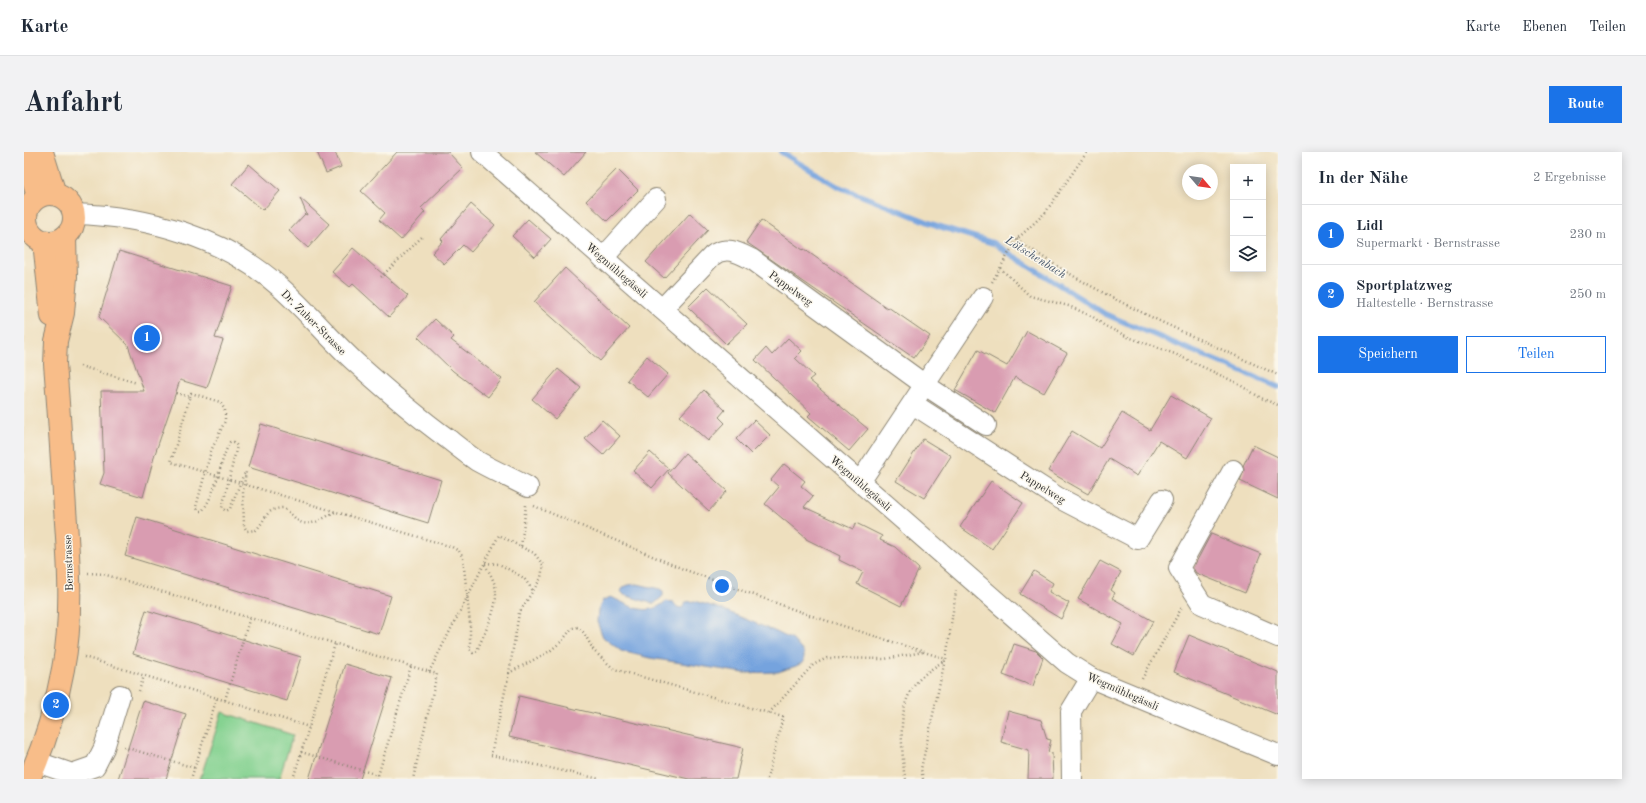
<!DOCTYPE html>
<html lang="de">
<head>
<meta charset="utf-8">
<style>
  :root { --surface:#fff; --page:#f2f2f3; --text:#1f2937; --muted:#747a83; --line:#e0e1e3; --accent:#1a73e8 }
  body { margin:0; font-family:"Old Standard TT",serif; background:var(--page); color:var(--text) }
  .controls { position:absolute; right:12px; top:12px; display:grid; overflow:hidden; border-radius:0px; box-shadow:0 2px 10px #0003 }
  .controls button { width:36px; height:36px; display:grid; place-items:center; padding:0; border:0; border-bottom:1px solid var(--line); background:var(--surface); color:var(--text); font:20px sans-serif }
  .compass { position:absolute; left:1158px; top:12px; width:36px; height:36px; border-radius:50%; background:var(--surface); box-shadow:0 2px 10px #0003; rotate:119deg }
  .you { position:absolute; left:698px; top:434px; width:14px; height:14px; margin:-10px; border:3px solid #fff; border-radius:50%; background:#1a73e8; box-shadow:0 0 0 6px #1a73e833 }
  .badge { display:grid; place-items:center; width:26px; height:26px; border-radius:50%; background:var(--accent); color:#fff; font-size:13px; font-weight:700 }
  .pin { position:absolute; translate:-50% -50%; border:2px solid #fff; box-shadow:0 1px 4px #0006 }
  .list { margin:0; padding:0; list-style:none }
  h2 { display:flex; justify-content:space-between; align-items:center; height:52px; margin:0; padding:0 16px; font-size:17px }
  h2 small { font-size:13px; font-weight:400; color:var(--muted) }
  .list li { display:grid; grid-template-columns:26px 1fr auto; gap:12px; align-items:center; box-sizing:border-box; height:60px; padding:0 16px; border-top:1px solid var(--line) }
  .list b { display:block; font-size:15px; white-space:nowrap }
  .list p { margin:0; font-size:13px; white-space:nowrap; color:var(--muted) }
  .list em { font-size:13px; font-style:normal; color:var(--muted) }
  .actions { display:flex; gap:8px; padding:12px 16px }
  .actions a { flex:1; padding:9px 0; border:1px solid var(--accent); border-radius:0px; text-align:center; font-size:14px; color:var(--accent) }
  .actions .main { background:var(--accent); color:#fff }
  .icon { flex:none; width:22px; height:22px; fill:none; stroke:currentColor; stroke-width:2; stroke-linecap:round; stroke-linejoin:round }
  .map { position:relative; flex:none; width:1254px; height:627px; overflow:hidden; border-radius:0px }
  header { display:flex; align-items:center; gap:24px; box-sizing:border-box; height:56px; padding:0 20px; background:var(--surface); border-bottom:1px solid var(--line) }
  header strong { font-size:19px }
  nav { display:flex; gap:22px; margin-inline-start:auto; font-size:14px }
  .intro { display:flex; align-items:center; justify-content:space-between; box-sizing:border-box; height:96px; padding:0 24px }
  h1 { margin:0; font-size:28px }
  .button { padding:10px 18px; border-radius:0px; background:var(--accent); color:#fff; font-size:14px; font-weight:700 }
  main { display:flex; gap:24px; padding:0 24px }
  aside { flex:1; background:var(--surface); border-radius:0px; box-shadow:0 2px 10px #0003 }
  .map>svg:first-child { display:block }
  .green { fill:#85d291; stroke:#587e5e }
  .water { fill:#75a3de; stroke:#506784 }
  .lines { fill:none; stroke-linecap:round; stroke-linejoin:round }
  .stream { stroke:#75a3de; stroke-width:5.5 }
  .building { fill:#d99cb1 }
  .minor-casing { stroke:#8c8574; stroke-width:22 }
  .major-casing { stroke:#8c8574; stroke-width:24 }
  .path { stroke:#8c8574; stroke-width:2.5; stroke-dasharray:1 3; stroke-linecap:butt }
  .minor { stroke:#fff; stroke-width:20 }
  .major { stroke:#f8bd89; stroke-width:22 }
  .labels { text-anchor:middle; stroke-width:3; stroke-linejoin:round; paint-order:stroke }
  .street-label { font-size:11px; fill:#2b2b2b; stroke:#fbf7ec }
  .water-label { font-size:12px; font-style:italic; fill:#45556a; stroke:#fbf7ec }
</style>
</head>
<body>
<header>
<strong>Karte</strong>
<nav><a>Karte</a><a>Ebenen</a><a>Teilen</a></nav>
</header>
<div class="intro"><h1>Anfahrt</h1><a class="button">Route</a></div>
<main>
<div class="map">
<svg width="1254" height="627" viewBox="0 0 1254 627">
  <rect width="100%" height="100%" fill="#fbf7ec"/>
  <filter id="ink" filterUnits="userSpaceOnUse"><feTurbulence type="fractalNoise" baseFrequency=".025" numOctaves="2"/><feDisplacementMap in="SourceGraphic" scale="8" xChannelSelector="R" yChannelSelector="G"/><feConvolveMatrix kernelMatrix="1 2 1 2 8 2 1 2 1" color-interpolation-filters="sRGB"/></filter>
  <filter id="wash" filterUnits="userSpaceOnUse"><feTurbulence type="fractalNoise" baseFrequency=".012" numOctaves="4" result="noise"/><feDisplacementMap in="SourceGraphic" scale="16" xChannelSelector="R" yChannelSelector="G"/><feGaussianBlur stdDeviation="0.9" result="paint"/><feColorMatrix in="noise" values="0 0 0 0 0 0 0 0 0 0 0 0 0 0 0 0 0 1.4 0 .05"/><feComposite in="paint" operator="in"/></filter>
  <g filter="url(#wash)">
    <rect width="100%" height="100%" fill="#eedfbe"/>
    <polygon class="green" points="198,560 269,583 255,627 176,627"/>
    <g class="water">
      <path d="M 613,432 L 636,437 L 639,439 L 639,444 L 630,452 L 600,443 L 597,439 C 601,432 606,433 613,432 Z"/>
      <path d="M 587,445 C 607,454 623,466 642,449 L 649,450 L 653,455 L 658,456 L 662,450 L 671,449 L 697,457 L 750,479 L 769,488 L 780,501 L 780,510 L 772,514 L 754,520 L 720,521 L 626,506 L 597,499 L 579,485 L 573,470 L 574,458 L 579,448 Z"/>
    </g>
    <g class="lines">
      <polyline class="stream" points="757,0 813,34 914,74 969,91 1081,162 1254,235"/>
    </g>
    <g id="blocks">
      <g class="building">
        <polygon points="293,0 311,0 317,15 302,21"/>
        <polygon points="373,0 424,0 439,16 397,56 401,60 377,88 355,68 361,61 337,39"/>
        <polygon points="511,0 562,0 540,25"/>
        <polygon points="225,12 256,39 239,58 208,32"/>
        <polygon points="593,17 614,38 583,69 562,49"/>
        <polygon points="276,46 305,72 284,96 265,79 281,62 283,63"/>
        <polygon points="447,52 471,73 447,100 439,93 420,112 408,101 419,89 417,87"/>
        <polygon points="666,61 684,78 640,126 622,110"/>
        <polygon points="504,67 527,87 511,105 488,84"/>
        <polygon points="737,68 779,98 780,97 863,156 864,155 906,184 890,206 722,90"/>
        <polygon points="329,96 384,144 365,165 329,132 326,135 308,120"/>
        <polygon points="95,99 208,134 191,186 199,188 183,236 156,228 131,302 119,345 76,332 80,321 77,239 120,239 104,193 75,165"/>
        <polygon points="541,116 605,176 576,209 510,150"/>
        <polygon points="684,135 723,172 702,192 664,155"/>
        <polygon points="411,167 430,185 427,188 478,227 464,245 429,219 394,185"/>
        <polygon points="1003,179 1043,201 1020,241 991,225 971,261 931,238 954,198 983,214"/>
        <polygon points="764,186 778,199 771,206 790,224 785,228 844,277 825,299 784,264 787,261 731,208 742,196 748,203"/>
        <polygon points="623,204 644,222 624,245 603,228"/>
        <polygon points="534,217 557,236 531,267 508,247"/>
        <polygon points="680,238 701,258 695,265 701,271 684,289 656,264"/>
        <polygon points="1147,243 1187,266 1163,306 1135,289 1113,324 1085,307 1064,342 1024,319 1048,279 1076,296 1098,261 1126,278"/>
        <polygon points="578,268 596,284 579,303 561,287"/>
        <polygon points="730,268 746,283 727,302 712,287"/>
        <polygon points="237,272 417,328 404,371 224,315"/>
        <polygon points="899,287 927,304 900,346 872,329"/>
        <polygon points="1229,293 1254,305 1254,347 1216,329 1220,318 1219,314"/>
        <polygon points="626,300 645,317 628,336 609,319"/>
        <polygon points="661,301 703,339 685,359 644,321"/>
        <polygon points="760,312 781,329 777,334 789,344 780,355 829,377 832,371 858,384 856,388 871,395 895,417 877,454 833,432 839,420 815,408 816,404 782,387 782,386 741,352 755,335 747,328"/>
        <polygon points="967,329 999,351 968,397 936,375"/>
        <polygon points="113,365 367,444 355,482 101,404"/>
        <polygon points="1187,382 1237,402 1221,441 1172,421 1169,416"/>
        <polygon points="1076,409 1097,420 1087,438 1091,441 1088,446 1129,469 1110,504 1088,492 1099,472 1054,447"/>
        <polygon points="1010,419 1029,431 1025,440 1045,451 1037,467 996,442"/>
        <polygon points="122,458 277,505 263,549 109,502"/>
        <polygon points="1165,483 1254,520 1254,563 1150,520"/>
        <polygon points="990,492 1012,499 1019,506 1009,534 979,523"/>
        <polygon points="321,512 368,526 341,612 336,627 285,627"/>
        <polygon points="495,544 719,596 712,627 665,627 485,585"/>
        <polygon points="119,549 162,562 142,627 94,627"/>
        <polygon points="984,559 1017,568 1023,587 1027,588 1024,600 1028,601 1029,627 1004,627 1005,598 977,590"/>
      </g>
    </g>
  </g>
  <g filter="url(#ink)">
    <use href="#blocks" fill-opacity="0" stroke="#8c8574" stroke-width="1"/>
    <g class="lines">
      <defs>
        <g id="minor">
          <polyline points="458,0 1043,511 1067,526 1254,603"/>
          <path d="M 50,62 C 124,64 200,85 256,135 C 283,159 305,186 331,210 C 361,237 391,263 424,287 C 433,294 443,302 453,309 C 469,318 487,326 504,335"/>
          <polyline points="0,65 1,65"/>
          <polyline points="579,106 632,47"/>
          <path d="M 638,157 L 688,104 C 702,93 715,101 729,108 L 901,233 L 962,273"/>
          <polyline points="889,252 1033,345 1114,387 1138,348"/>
          <polyline points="1209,318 1155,416 1178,452 1254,485"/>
          <polyline points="836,330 959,145"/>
          <polyline points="13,610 48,622 71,614 80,596 96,543"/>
          <polyline points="1048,627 1047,559 1067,526"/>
        </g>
        <g id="major">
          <polyline points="0,0 14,44"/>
          <polyline points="18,0 31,42"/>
          <circle cx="26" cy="66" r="24"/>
          <polyline points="20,90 28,164"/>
          <path d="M 5,627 C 21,592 32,555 39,517 C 49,466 45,409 41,357 C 38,309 35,260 31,212 L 32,189 L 39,161 L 42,125 L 41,85"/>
        </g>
      </defs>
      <use href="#minor" class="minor-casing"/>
      <use href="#major" class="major-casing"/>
      <g class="path">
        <path d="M 993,87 C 1072,145 1165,182 1254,223"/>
        <polyline points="976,116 1006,144 1045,154 1069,165 1081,174 1104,185 1151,202 1211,230 1237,246 1254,253"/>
        <polyline points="357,125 399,84"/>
        <polyline points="968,130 993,87 1021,61 1063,0"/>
        <polyline points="56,214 113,231"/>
        <path d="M 152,241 L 166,245 L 147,310 L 428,395 L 435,399 L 439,406 L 446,471 L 446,497 L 449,501 L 453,499 C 460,480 476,455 471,434 C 469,426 464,418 460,411 L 475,412 L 500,426 L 509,439"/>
        <path d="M 166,245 L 167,241 L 196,250 L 201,258 L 201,269 L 187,299 L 172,355 L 175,359 L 178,359 C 193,341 195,310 206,290 L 210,290 L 213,294 L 198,356 L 202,359 L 206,357 L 219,324 L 222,320 L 219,340 L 220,374 L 223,379 L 232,378 C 243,367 240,357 259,356 C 264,359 268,363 272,367 C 284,378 299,366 311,360"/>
        <polyline points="510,354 659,417 785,463 922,507 932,439"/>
        <polyline points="497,395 510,401 519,413 517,426 495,461 485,521 526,499 538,489 548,476 554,475 560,481 570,499 590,517 759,565 743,627"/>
        <polyline points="64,421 79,422 413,522 389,627"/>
        <polyline points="60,505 193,546 167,627"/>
        <polyline points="405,520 475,383 497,395 502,353"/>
        <polyline points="485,521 467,603 576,627"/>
        <polyline points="1118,527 1158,455"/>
        <polyline points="115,539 120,524"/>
        <polyline points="193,546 285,575"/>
        <polyline points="201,548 226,465"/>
        <polyline points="745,561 789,513 803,506 861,507 899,500"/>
        <polyline points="100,595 171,616"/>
        <polyline points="277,600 354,623"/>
        <polyline points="269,627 311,492"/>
        <polyline points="353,627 387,514"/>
        <path d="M 882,627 L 880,621 C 878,589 871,548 899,524 C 905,518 914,513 921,508"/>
        <polyline points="899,627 897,617 921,508"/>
      </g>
      <use href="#minor" class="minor"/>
      <use href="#major" class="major"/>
    </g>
  </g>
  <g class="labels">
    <g class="street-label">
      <text transform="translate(593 118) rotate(41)" y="4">Wegmühlegässli</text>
      <text transform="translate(767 136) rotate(36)" y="4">Pappelweg</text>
      <text transform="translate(290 170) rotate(45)" y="4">Dr. Zuber-Strasse</text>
      <text transform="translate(837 331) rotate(41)" y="4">Wegmühlegässli</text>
      <text transform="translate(1019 335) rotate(32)" y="4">Pappelweg</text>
      <text transform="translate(44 411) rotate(-92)" y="4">Bernstrasse</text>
      <text transform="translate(1099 539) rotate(24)" y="4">Wegmühlegässli</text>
    </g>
    <g class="water-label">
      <text transform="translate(1012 105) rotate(32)" y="4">Lötschenbach</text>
    </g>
  </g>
</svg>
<div class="controls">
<button>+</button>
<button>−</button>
<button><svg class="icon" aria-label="layers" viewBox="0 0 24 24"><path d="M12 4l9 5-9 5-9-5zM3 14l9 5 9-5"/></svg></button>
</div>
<svg class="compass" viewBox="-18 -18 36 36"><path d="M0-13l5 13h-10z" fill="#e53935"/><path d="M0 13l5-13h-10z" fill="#747a83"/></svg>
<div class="you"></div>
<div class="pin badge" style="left:123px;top:186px">1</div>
<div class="pin badge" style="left:32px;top:553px">2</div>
</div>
<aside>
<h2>In der Nähe<small>2 Ergebnisse</small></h2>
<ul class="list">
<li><span class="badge">1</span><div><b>Lidl</b><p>Supermarkt · Bernstrasse</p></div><em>230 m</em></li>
<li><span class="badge">2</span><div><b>Sportplatzweg</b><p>Haltestelle · Bernstrasse</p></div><em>250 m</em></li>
</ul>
<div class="actions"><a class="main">Speichern</a><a>Teilen</a></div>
</aside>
</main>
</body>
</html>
